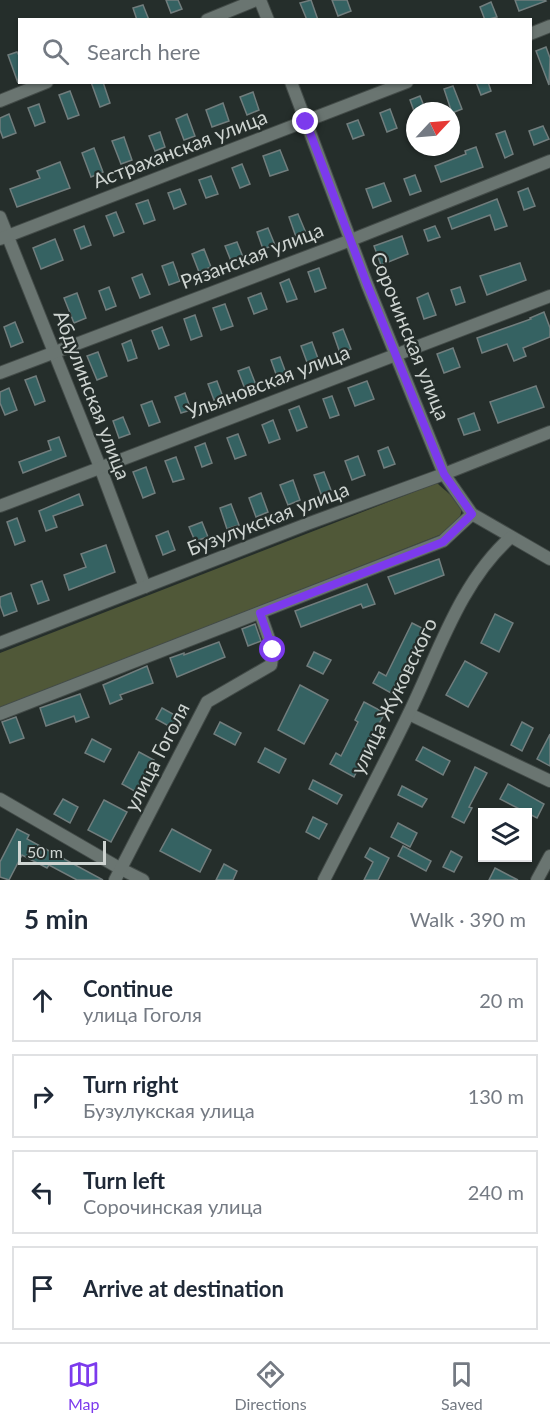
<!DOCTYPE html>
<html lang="en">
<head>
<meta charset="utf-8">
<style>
  :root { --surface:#fff; --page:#f2f2f3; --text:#1f2937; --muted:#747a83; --line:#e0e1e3; --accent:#7c3aed }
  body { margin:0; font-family:Lato,sans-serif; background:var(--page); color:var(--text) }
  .controls { position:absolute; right:18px; bottom:18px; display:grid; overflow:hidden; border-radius:0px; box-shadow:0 2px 4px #0004 }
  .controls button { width:54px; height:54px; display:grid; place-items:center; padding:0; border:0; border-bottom:2px solid var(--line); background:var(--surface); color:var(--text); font:30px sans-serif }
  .compass { position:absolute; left:406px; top:102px; width:54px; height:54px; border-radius:50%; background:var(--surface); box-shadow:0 2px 4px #0004; rotate:64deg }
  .scale { position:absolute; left:18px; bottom:15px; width:88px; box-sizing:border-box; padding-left:6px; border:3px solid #ced4d1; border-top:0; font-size:16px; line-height:21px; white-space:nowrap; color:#ced4d1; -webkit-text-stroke:4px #252e2b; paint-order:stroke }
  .stop { position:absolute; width:18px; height:18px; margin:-14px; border:4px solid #7c3aed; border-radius:50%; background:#fff }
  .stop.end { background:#7c3aed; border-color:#fff; box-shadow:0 2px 6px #0008 }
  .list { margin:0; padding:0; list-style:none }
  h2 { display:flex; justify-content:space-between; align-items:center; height:78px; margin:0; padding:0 24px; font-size:26px }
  h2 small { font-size:20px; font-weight:400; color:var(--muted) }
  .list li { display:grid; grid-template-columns:39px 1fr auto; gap:18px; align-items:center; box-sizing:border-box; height:84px; margin:0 12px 12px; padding:0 12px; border:2px solid var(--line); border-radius:0px }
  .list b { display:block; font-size:22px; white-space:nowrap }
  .list p { margin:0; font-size:20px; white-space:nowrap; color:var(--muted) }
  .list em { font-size:20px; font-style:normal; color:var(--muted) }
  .icon { flex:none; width:33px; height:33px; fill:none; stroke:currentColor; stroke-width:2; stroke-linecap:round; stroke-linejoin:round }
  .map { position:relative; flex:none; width:550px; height:880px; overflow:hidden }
  .search { position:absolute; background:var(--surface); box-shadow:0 2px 4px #0004; left:18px; right:18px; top:18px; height:66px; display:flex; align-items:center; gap:15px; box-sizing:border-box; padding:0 21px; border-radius:0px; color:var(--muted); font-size:22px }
  .sheet { height:462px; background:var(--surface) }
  nav { display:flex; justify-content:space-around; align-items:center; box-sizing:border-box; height:84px; border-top:2px solid var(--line); background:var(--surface); font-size:16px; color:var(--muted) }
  nav a { display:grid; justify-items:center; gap:3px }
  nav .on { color:var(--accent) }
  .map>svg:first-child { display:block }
  .forest { fill:#505838 }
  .building { fill:#356262; stroke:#717d7d; stroke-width:1.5 }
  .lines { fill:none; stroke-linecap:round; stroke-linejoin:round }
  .minor-casing { stroke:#434b48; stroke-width:14 }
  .minor { stroke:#6a7571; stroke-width:12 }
  .route { stroke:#7c3aed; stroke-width:8 }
  .labels { text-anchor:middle; stroke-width:4.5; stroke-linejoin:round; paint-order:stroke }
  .street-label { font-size:20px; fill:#ced4d1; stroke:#252e2b }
</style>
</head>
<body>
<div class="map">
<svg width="550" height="880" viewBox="0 0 550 880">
  <rect width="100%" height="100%" fill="#252e2b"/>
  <path class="forest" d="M 437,483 C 458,503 474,507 447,532 L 0,708 L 0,653 Z"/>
  <g class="building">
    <polygon points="166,0 178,0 182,9 171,13"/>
    <polygon points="311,0 318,20 307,20 300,3"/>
    <polygon points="332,0 347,0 351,11 338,16"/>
    <polygon points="515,0 545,0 546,1 519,11"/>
    <polygon points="491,2 497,17 485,20 480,7"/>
    <polygon points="143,5 149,20 137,20 133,8"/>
    <polygon points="546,47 550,58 549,85 536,51"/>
    <polygon points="17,52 20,57 18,83 8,55"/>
    <polygon points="91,82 103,82 110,103 100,107"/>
    <polygon points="476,82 488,82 491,91 481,95"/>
    <polygon points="453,86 462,109 452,113 444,89"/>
    <polygon points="70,91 79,115 68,119 59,95"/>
    <polygon points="253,92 259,110 247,115 240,97"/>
    <polygon points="420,96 426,111 414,111 410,100"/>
    <polygon points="223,103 229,121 212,127 206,110"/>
    <polygon points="39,104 45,122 35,126 28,108"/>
    <polygon points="390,109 397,128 387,132 380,113"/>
    <polygon points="9,114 16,133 3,138 0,130 0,118"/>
    <polygon points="187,114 195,136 184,140 176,119"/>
    <polygon points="358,120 364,135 353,139 347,124"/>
    <polygon points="543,126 549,139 534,145 529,131"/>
    <polygon points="505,131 513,154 505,158 496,134"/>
    <polygon points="160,132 165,147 155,151 149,136"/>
    <polygon points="124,137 132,160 121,164 112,141"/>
    <polygon points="476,147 483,167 441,182 435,166 466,154 465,151"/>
    <polygon points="94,148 103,172 91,177 82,153"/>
    <polygon points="280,150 288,170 270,176 263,156"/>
    <polygon points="60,162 70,188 17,207 10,189 40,178 37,171"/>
    <polygon points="242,164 250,184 240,188 232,168"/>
    <polygon points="415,175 421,191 410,195 404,179"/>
    <polygon points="211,176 218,194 206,198 199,180"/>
    <polygon points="384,183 391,201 373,208 366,189"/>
    <polygon points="528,188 535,206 524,210 518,192"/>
    <polygon points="180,189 186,204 174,209 168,193"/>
    <polygon points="497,199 507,226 495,230 490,215 452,229 448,218"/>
    <polygon points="148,200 155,220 144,224 136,204"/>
    <polygon points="116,212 124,232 114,236 106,216"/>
    <polygon points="298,214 306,233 296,237 289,217"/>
    <polygon points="84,226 91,245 81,249 74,230"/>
    <polygon points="435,226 440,237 428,241 424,230"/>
    <polygon points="268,228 275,245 263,249 257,232"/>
    <polygon points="402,236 408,254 381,265 374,246"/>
    <polygon points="55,239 63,260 41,269 33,248"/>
    <polygon points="237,242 243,257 231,261 225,246"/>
    <polygon points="204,249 211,267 199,272 192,254"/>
    <polygon points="173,262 180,281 169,285 162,266"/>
    <polygon points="520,263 526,280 487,295 480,276"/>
    <polygon points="319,268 326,288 315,292 308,272"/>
    <polygon points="142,274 150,294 140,298 132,278"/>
    <polygon points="289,279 297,299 287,302 280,283"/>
    <polygon points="109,287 116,306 106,310 99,291"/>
    <polygon points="460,287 465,302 456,305 451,290"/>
    <polygon points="77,293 86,318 74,323 64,298"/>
    <polygon points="261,293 267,309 254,314 248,298"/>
    <polygon points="428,293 436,315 424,319 417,298"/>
    <polygon points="225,304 233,326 221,330 213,308"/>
    <polygon points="544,312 550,328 550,337 523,348 526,356 514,361 507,344 482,353 477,338 531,319 530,318"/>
    <polygon points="195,315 202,336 191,340 184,319"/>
    <polygon points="15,322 23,342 11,347 4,327"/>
    <polygon points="162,327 169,345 159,349 152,331"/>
    <polygon points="343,329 351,349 340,353 333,333"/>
    <polygon points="131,340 137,358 128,361 122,344"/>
    <polygon points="312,342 319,361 308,365 301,346"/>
    <polygon points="453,348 460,367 444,373 437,354"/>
    <polygon points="98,352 107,376 97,380 87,356"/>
    <polygon points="280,357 286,373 277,377 271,360"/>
    <polygon points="249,367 256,385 245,389 238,371"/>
    <polygon points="36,376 45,401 35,405 25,380"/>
    <polygon points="217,381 223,397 214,400 208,384"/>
    <polygon points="367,381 374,399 355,406 348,388"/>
    <polygon points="536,386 544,407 498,423 490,402"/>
    <polygon points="9,388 17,410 5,415 0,403 0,392"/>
    <polygon points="185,393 191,410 181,413 175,397"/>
    <polygon points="332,396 339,415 330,418 323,399"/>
    <polygon points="152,401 160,422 149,426 141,405"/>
    <polygon points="299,406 307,427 297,431 289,410"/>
    <polygon points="474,413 480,430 464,435 458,419"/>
    <polygon points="123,417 130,434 119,438 113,421"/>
    <polygon points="273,420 280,439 269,443 262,425"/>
    <polygon points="238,434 246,455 235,459 227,438"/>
    <polygon points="59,437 66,456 23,473 19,462 51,450 48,441"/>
    <polygon points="205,443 212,463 202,467 195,447"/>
    <polygon points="388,447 395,464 384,468 378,451"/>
    <polygon points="358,456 365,475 352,480 345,461"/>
    <polygon points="176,457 184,479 173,482 165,461"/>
    <polygon points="146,467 155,493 143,498 133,472"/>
    <polygon points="324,472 331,490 321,494 314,475"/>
    <polygon points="293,480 300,500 288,505 280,485"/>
    <polygon points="261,493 268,512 256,517 249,498"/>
    <polygon points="79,494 83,505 53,516 57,527 46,531 39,511"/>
    <polygon points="231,504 239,525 227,529 220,508"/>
    <polygon points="17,518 25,541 15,545 7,522"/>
    <polygon points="202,522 208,537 195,541 189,527"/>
    <polygon points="168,531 175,550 163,555 156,536"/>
    <polygon points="106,545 115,572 69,590 64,575 86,567 81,554"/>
    <polygon points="439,559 444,575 395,594 388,577"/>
    <polygon points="42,581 49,600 38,604 31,585"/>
    <polygon points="367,584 375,604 363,608 361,604 301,627 295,611"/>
    <polygon points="11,593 17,611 4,616 0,605 0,597"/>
    <polygon points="495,614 513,623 499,652 481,643"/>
    <polygon points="412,623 424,629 391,693 373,683 379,672 386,676"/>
    <polygon points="255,624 261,641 248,646 242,629"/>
    <polygon points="219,642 225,657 177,677 170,658 184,653 184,655"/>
    <polygon points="314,652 331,660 323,674 307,666"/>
    <polygon points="465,661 487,673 468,707 446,695"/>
    <polygon points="147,666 153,683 120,695 122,699 110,704 103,685"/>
    <polygon points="300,685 328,700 304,744 278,730"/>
    <polygon points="80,694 89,717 76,722 74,716 46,726 40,708"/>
    <polygon points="364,702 385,713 356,764 360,765 354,777 330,764 336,753 341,756 358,722 355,720"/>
    <polygon points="162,708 180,718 174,729 156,719"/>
    <polygon points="16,717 24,738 10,743 2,722"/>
    <polygon points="220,722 241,733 235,745 214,734"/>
    <polygon points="522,722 533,728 522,751 511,745"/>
    <polygon points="550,734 550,766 537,759"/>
    <polygon points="92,739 111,749 104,762 85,753"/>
    <polygon points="423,747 450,761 443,775 416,760"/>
    <polygon points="265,748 286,759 279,773 258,762"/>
    <polygon points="139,752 154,760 138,793 122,784"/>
    <polygon points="475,767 487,773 469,807 472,808 464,823 452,817"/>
    <polygon points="313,780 342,795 337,804 309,789"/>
    <polygon points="508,784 544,804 537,818 500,799"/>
    <polygon points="402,786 427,799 422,807 398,795"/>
    <polygon points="63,799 78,807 70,823 54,814"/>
    <polygon points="104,800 127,812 111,842 88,830"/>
    <polygon points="313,817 327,824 319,839 306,832"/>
    <polygon points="398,823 417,833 410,847 391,837"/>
    <polygon points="17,829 29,835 27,839 103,880 77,880 49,865 47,868 22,855 9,880 0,877 0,862"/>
    <polygon points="172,829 211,850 200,872 160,851"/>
    <polygon points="403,846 431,861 426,871 398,856"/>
    <polygon points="370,848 389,858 378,880 364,880 373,862 365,857"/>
    <polygon points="451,851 462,857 454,872 443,867"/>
    <polygon points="224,864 237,871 233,880 216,880"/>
    <polygon points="495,868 518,880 489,880"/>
  </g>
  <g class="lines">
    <defs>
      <g id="minor">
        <polyline points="260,0 268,20"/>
        <polyline points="207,20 256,0"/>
        <polyline points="530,34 550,26"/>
        <polyline points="291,82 367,284 444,474 472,514 550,559"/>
        <polyline points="0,101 47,82"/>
        <polyline points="0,217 100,467 145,587"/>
        <polyline points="0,239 407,82"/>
        <polyline points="0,373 351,240 550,161"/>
        <polyline points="0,506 550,296"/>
        <polyline points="0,643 307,524 444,474 550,432"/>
        <polyline points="0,714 443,541 472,514"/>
        <polyline points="409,714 550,781"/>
        <polyline points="0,799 121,869 143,880"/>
        <polyline points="115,880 207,702 271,665 273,650 260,613"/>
        <path d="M 324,880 C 352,825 382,769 409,713 C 438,654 460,582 511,537"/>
        <polyline points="537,880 550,856"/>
      </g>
    </defs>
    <use href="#minor" class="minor-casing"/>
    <use href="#minor" class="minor"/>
  </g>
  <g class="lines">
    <polyline class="route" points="273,650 260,613 443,542 472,514 444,474 367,284 306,122"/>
  </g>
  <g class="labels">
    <g class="street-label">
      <text transform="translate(180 149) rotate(-21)" y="7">Астраханская улица</text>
      <text transform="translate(252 256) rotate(-21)" y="7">Рязанская улица</text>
      <text transform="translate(410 336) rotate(68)" y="7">Сорочинская улица</text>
      <text transform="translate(268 382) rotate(-21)" y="7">Ульяновская улица</text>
      <text transform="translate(92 395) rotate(69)" y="7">Абдулинская улица</text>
      <text transform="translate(268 519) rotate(-21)" y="7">Бузулукская улица</text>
      <text transform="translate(394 696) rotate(-64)" y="7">улица Жуковского</text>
      <text transform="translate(157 757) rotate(-63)" y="7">улица Гоголя</text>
    </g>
  </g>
</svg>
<div class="controls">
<button><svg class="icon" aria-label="layers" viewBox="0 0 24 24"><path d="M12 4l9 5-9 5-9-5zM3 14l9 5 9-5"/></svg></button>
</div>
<svg class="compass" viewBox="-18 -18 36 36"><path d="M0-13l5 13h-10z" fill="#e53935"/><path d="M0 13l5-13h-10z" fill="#747a83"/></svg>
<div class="scale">50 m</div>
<div class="stop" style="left:273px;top:650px"></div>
<div class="stop end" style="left:306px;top:122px"></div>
<div class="search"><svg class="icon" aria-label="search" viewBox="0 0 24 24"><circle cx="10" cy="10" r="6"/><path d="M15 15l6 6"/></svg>Search here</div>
</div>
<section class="sheet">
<h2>5 min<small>Walk · 390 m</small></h2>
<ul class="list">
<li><svg class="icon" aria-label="ahead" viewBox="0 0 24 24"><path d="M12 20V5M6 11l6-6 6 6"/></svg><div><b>Continue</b><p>улица Гоголя</p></div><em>20 m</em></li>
<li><svg class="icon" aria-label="right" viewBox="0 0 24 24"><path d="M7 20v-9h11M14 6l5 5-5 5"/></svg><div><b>Turn right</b><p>Бузулукская улица</p></div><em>130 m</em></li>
<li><svg class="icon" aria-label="left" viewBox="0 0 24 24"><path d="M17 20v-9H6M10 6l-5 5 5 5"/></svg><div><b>Turn left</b><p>Сорочинская улица</p></div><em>240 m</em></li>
<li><svg class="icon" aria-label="arrive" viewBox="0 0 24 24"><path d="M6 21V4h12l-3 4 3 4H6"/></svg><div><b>Arrive at destination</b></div></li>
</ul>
</section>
<nav>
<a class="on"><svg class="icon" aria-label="map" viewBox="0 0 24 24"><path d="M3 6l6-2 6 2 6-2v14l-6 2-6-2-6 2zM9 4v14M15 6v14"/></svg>Map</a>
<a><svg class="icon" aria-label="directions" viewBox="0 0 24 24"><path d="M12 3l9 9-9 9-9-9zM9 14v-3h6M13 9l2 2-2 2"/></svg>Directions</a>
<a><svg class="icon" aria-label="saved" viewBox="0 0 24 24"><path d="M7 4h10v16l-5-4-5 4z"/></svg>Saved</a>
</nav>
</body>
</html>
